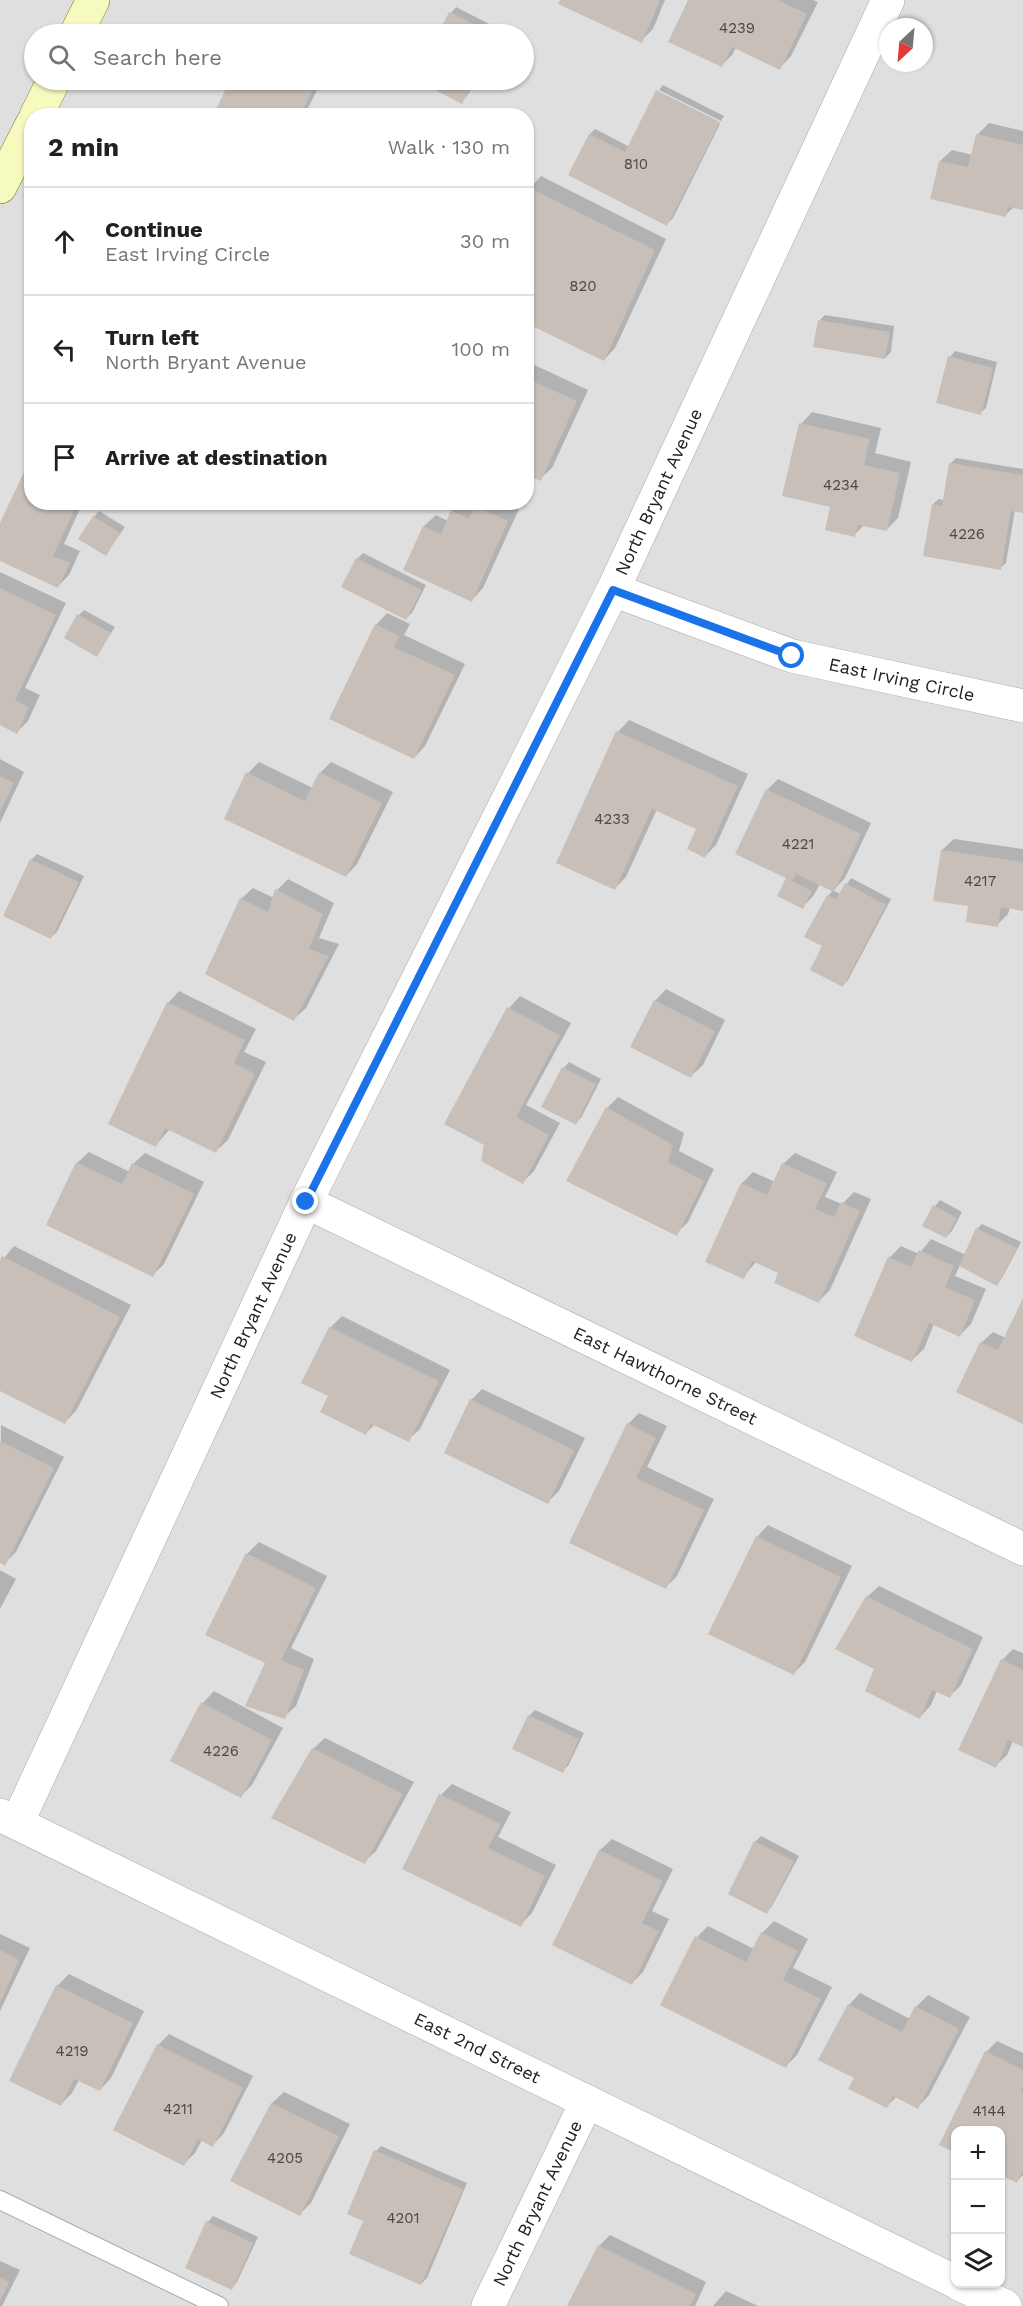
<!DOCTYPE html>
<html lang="en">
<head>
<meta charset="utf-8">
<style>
  :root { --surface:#fff; --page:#f6f6f6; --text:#202124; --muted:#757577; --line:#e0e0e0 }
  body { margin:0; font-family:"Work Sans",sans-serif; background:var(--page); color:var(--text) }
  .controls { position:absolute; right:18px; bottom:18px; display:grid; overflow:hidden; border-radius:12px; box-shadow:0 2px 4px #0004 }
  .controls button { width:54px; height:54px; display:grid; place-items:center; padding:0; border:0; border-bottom:2px solid var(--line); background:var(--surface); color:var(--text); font:30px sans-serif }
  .compass { position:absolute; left:879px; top:18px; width:54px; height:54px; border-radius:50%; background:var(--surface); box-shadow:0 2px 4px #0004; rotate:206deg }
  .stop { position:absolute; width:18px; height:18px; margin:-14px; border:4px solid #1a73e8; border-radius:50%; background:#fff }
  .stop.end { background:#1a73e8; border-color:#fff; box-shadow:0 2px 6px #0008 }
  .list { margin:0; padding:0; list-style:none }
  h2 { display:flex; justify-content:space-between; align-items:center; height:78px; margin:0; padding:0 24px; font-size:26px }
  h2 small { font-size:20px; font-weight:400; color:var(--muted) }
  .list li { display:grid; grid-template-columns:39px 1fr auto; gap:18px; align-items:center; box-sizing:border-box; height:108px; padding:0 24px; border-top:2px solid var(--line) }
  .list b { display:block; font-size:22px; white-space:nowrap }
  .list p { margin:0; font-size:20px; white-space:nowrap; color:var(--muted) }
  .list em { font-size:20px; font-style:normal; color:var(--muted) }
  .icon { flex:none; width:33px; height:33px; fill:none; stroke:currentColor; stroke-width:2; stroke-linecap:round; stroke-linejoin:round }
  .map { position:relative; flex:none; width:1023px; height:2306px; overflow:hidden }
  .search { position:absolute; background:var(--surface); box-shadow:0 2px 4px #0004; left:24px; top:24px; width:510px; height:66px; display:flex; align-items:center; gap:15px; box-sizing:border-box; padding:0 21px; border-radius:33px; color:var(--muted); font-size:22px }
  .panel { position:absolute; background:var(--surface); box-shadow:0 2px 4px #0004; left:24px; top:108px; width:510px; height:402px; border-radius:24px }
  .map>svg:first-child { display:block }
  .residential { fill:#e0dfdf; fill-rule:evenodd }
  .shadow { fill:#0003 }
  .building { fill:#c7bfb8 }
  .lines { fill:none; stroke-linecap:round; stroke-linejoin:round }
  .lane-casing { stroke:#a9a9a9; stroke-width:20 }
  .street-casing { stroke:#a9a9a9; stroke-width:34 }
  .secondary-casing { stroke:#707d05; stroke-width:34 }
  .lane { stroke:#fff; stroke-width:18 }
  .street { stroke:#fff; stroke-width:33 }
  .secondary { stroke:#f7fabf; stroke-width:33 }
  .route { stroke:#1a73e8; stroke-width:8 }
  .labels { text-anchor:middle; stroke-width:6; stroke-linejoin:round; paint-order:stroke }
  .number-label { font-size:15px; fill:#4b4948 }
  .street-label { font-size:18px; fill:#222; stroke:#fff }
</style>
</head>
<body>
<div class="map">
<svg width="1023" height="2306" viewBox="0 0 1023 2306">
  <rect width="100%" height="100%" fill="#f2efe9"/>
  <path class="residential" d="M 0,0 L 1023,0 L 1023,2306 L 0,2306 ZM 888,27 L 924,27 L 924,63 L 888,63 ZM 34,34 L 524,34 L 524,80 L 34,80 ZM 32,116 L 526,116 L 526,502 L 32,502 ZM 956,2130 L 1000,2130 L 1000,2284 L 956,2284 Z"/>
  <g class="shadow">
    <polygon points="562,0 665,0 653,29 641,41"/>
    <polygon points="690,0 813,0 818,2 791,56 780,68 736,47 733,54 721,66"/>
    <polygon points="456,7 501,30 498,34 439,34 451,13"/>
    <polygon points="232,80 322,80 308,108 301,116 214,116"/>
    <polygon points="419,80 476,80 467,96 461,102"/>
    <polygon points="663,85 724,116 721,121 659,90"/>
    <polygon points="657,92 720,124 673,218 667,224 590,134 595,129 630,147"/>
    <polygon points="989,123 1023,131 1023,209 1014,207 1005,215 940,161 952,150 973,155 977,135"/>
    <polygon points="541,176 666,239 615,348 604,360 526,195 530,188"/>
    <polygon points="825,315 894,326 891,352 885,358 819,321"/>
    <polygon points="955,351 997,362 986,408 980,413 950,357"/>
    <polygon points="526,361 588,390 552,468 540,479 526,473"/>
    <polygon points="812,412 881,428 875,453 911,462 898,518 886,530 864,525 854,535 832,506 801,424"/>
    <polygon points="956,458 1023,469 1023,512 1015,510 1006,563 1000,568 933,504 939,499 944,500 951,463"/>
    <polygon points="32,502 83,502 64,544 80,551 69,575 58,586 0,559 0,526"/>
    <polygon points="461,502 469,502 477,506 480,502 504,502 519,509 483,588 472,600 405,570 424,526 436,515 448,521 452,511"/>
    <polygon points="99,511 125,527 106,554 94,517"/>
    <polygon points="363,553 426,585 412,613 406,618 343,587 357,559"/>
    <polygon points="0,572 66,603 25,688 40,695 28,721 17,732 0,724"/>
    <polygon points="84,610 115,627 97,655 79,615"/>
    <polygon points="387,613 410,624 404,635 465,664 425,746 414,758 376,625"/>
    <polygon points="629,720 748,774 716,845 705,856 698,828 657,809 626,877 615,888 558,862 618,732"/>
    <polygon points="0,759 24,772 0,823"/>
    <polygon points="259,762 313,788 320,773 331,762 393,792 357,864 346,876 248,773"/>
    <polygon points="778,779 871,823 845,878 834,890 820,884 814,895 803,907 788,878 767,790"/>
    <polygon points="954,839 1023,849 1023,909 1010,907 1008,914 997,925 970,905 942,850"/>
    <polygon points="37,854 84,876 57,932 51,937 31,860"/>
    <polygon points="851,878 891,899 848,980 843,985 828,896 833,890 840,894"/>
    <polygon points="288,879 334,903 319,938 339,944 306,1008 294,1019 241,899 253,888 274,898 277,890"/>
    <polygon points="666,989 725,1020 703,1065 691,1076 655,1001"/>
    <polygon points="179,991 256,1029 244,1052 266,1062 228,1140 216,1151 170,1129 156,1145 168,1003"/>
    <polygon points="520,996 571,1023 526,1105 560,1123 534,1171 523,1182 485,1144 446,1123 509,1008"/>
    <polygon points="569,1062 601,1079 581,1118 575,1123 564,1068"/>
    <polygon points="618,1097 684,1133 679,1151 714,1169 688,1222 676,1234 607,1108"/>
    <polygon points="89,1152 130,1172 133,1164 145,1153 204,1182 164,1264 153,1275 77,1163"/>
    <polygon points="795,1153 837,1172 825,1197 842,1204 854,1192 871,1199 830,1290 819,1301 780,1272 756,1262 743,1277 742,1183 753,1172 775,1182 783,1164"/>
    <polygon points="940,1200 962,1212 952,1231 946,1237 935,1206"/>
    <polygon points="982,1224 1021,1242 1002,1278 997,1284 960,1265 955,1276 986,1289 971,1324 959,1336 934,1324 924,1349 912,1360 889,1258 901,1246 919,1254 931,1239 966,1255 977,1229"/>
    <polygon points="14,1246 131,1305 76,1411 65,1422 0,1389 0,1263"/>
    <polygon points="342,1316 450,1370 420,1429 408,1440 375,1424 366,1433 330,1395 303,1382 330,1328"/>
    <polygon points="993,1332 1006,1338 1023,1422 981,1343"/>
    <polygon points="482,1389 585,1438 559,1491 548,1502 471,1400"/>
    <polygon points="639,1413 667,1426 647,1467 714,1499 677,1576 665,1588 571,1542 628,1424"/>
    <polygon points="1,1425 64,1457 16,1552 4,1564 0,1561"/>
    <polygon points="768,1525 852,1566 805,1662 794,1673 757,1537"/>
    <polygon points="259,1542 327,1576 291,1648 314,1659 296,1706 284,1717 267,1662 247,1554"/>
    <polygon points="0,1570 16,1579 0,1609"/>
    <polygon points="879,1586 983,1637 961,1685 950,1696 937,1691 931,1705 920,1717 876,1668 867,1597"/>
    <polygon points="1013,1649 1023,1653 1023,1746 1013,1741 1007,1755 995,1766 1002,1660"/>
    <polygon points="214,1691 283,1728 252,1785 240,1797 172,1761 203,1703"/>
    <polygon points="535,1710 584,1733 568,1766 562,1771 529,1716"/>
    <polygon points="325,1738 414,1782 376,1851 364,1862 313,1749"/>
    <polygon points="452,1784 511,1812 498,1837 556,1865 532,1913 520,1925 441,1795"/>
    <polygon points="761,1836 799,1856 772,1906 767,1912 755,1842"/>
    <polygon points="612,1839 673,1869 652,1911 669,1919 643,1972 632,1983 554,1944 600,1850"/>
    <polygon points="774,1921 808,1939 793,1968 832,1987 797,2055 786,2066 697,1937 708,1926 754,1949 762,1933"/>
    <polygon points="0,1934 30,1948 0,2011"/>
    <polygon points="69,1974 144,2011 111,2078 100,2090 79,2080 72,2093 61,2104 57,1986"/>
    <polygon points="860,1993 910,2019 917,2006 928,1995 970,2017 929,2095 918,2107 897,2096 886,2107 849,2005"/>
    <polygon points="169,2034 253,2076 224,2133 213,2145 202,2140 195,2153 184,2164 158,2045"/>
    <polygon points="997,2041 1023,2053 1023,2175 1017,2181 1000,2130 956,2130 941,2144 986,2052"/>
    <polygon points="284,2092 350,2124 311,2203 300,2214 232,2180 272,2103"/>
    <polygon points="381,2146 467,2183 427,2278 421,2284 365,2220 376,2151"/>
    <polygon points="213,2216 258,2237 237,2282 232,2288 187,2267 208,2222"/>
    <polygon points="610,2235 706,2282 695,2306 571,2306 599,2246"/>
    <polygon points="0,2261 20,2270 2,2306 0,2306"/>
    <polygon points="726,2291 758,2306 713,2306"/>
  </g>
  <g class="building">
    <polygon points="560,0 660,0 642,43 558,4"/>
    <polygon points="688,0 778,0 807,14 780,70 732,47 722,67 668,42"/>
    <polygon points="449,12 494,34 438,34"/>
    <polygon points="230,80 302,80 315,86 300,116 281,114 280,116 213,116"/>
    <polygon points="416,80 474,80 462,104"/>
    <polygon points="656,90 720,122 667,226 568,175 589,134 625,152"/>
    <polygon points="976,134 1023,145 1023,210 1008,207 1006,217 930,199 939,161 968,167"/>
    <polygon points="528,187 655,250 604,361 526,323 526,191"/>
    <polygon points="818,320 890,332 885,359 813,347"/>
    <polygon points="948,356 993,368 981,415 936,403"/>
    <polygon points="526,378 577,401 541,481 526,475"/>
    <polygon points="799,423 870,439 864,465 900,473 887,531 858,525 855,537 825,530 830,507 782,496"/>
    <polygon points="32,455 32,502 78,502 53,556 70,563 58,588 0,561 0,523"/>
    <polygon points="949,463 1023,475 1023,513 1011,511 1001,570 923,556 932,504 942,506"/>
    <polygon points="475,506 508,521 472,602 403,570 423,526 441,534 451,510 469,519"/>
    <polygon points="93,516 120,533 106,556 78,539"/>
    <polygon points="356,558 422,590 406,620 341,587"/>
    <polygon points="0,588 56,615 15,700 29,707 17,734 0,725"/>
    <polygon points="77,614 111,633 97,657 64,638"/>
    <polygon points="375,624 399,636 394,647 455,675 414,759 329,719"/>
    <polygon points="616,731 738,786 705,858 687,849 696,829 652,809 615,890 556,863"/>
    <polygon points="246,772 305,801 319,772 382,803 346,877 224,819"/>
    <polygon points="0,776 14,783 0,812"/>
    <polygon points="766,789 861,834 834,892 796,874 792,881 812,891 803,909 777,896 786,878 735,854"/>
    <polygon points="941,850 1023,862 1023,911 1001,907 998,927 966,922 968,906 933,901"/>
    <polygon points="30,859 79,882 51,939 3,916"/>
    <polygon points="845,883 886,905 843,987 810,970 822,946 804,937 827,895 836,899"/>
    <polygon points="275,889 323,914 309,949 329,956 294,1021 205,974 240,898 268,912"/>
    <polygon points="654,1000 715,1031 691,1078 630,1047"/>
    <polygon points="167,1002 245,1040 234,1063 255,1074 216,1153 165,1128 156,1147 108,1124"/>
    <polygon points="507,1007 560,1035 516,1117 549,1135 523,1184 481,1161 484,1145 444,1124"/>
    <polygon points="562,1067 596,1084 576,1125 541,1107"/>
    <polygon points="606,1107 673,1145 668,1162 704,1181 677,1236 566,1181"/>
    <polygon points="76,1162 122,1184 132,1163 194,1194 153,1277 46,1225"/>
    <polygon points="782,1163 827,1183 815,1209 834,1217 841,1202 860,1211 819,1303 774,1283 778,1273 752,1261 744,1279 705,1262 741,1183 767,1195"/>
    <polygon points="933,1205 957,1218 946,1238 922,1226"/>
    <polygon points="976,1228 1017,1248 997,1286 959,1266"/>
    <polygon points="919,1250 954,1266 945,1287 975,1300 960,1337 929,1323 912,1362 854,1336 888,1257 911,1267"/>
    <polygon points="2,1256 120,1317 65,1424 0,1391 0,1260"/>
    <polygon points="1023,1298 1023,1424 956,1392 980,1342 998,1350"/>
    <polygon points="329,1327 439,1381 409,1442 371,1424 366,1435 320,1412 328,1396 301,1383"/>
    <polygon points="470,1399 574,1450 548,1504 444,1453"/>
    <polygon points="627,1423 656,1438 636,1478 704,1510 666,1589 569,1543"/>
    <polygon points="0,1441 54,1468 5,1566 0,1563"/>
    <polygon points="756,1536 841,1577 794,1675 708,1634"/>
    <polygon points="246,1553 316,1588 281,1660 304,1670 285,1719 245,1706 265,1663 205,1635"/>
    <polygon points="866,1596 973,1649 950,1698 932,1690 920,1719 865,1691 874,1669 835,1649"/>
    <polygon points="1001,1659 1023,1670 1023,1747 1008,1740 996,1768 958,1750"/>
    <polygon points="201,1702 272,1740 241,1798 170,1761"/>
    <polygon points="528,1715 579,1739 563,1773 512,1749"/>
    <polygon points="312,1748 403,1794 365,1864 271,1818"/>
    <polygon points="439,1794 501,1824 488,1848 545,1876 521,1927 402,1869"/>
    <polygon points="754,1841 794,1861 767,1914 728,1894"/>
    <polygon points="599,1850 663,1881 642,1923 659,1931 632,1985 552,1945"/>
    <polygon points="761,1932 798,1951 783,1980 821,1999 786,2068 660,2005 695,1936 746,1962"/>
    <polygon points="0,1950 19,1960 0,2003"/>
    <polygon points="56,1985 133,2023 100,2091 74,2079 61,2106 9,2081"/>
    <polygon points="848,2004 902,2032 915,2006 959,2029 918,2109 893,2096 887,2108 848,2089 854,2078 818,2060"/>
    <polygon points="157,2044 243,2088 213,2147 198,2139 184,2166 113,2130"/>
    <polygon points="985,2051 1023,2070 1023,2085 1021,2090 1023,2092 1023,2170 1017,2183 1000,2175 1000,2130 956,2130 956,2153 939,2145"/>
    <polygon points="271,2103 339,2136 300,2216 230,2181"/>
    <polygon points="374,2150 463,2189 421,2285 349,2254 363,2221 347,2214"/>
    <polygon points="206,2221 253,2243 232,2290 185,2268"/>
    <polygon points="598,2245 696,2294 690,2306 567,2306"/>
    <polygon points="0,2277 9,2282 0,2301"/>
  </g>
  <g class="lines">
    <defs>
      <polyline id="lane" points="0,2200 219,2306"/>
      <g id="street">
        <path id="s1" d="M 613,590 L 792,656 L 1023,706"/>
        <path id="s2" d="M 306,1202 L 1023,1549"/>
        <path id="s3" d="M 0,1815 L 956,2282"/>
        <path id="s4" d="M 17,1823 L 306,1202 L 613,590 L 888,0"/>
        <polyline points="959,2284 1005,2306"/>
        <path id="s5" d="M 488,2306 L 587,2101"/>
      </g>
      <g id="secondary">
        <polyline points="76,34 93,0"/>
        <polyline points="36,116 54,80"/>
        <polyline points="0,187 32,124"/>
      </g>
    </defs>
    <use href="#lane" class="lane-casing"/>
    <use href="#street" class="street-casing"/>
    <use href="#secondary" class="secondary-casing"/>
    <use href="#lane" class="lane"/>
    <use href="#street" class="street"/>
    <use href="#secondary" class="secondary"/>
  </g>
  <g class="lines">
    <polyline class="route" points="306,1202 613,590 792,656"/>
  </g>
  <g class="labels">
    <g class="number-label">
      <text x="737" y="33">4239</text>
      <text x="636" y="169">810</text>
      <text x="583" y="291">820</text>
      <text x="841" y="490">4234</text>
      <text x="967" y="539">4226</text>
      <text x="612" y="824">4233</text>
      <text x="798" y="849">4221</text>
      <text x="980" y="886">4217</text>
      <text x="221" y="1756">4226</text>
      <text x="72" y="2056">4219</text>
      <text x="178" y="2114">4211</text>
      <text x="989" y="2116">4144</text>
      <text x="285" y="2163">4205</text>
      <text x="403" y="2223">4201</text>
    </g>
    <g class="street-label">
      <text dy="6" stroke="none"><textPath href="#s4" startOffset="1478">North Bryant Avenue</textPath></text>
      <text dy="6" stroke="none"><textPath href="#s1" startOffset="303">East Irving Circle</textPath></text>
      <text dy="6" stroke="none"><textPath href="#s4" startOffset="560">North Bryant Avenue</textPath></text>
      <text dy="6" stroke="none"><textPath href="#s2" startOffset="399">East Hawthorne Street</textPath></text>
      <text dy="6" stroke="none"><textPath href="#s3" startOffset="531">East 2nd Street</textPath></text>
      <text dy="6" stroke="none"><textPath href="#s5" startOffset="114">North Bryant Avenue</textPath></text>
    </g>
  </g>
</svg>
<div class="controls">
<button>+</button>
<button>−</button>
<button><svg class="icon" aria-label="layers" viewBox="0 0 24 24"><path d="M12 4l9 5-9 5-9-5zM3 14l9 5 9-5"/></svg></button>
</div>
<svg class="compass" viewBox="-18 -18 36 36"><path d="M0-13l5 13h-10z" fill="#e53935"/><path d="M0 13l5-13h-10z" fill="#757577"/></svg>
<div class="stop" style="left:792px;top:656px"></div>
<div class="stop end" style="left:306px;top:1202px"></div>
<div class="search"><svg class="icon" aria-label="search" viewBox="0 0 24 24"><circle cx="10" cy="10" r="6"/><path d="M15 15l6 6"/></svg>Search here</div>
<section class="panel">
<h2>2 min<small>Walk · 130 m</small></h2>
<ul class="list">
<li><svg class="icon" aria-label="ahead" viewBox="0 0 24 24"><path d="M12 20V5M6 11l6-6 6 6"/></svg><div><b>Continue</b><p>East Irving Circle</p></div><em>30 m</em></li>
<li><svg class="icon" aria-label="left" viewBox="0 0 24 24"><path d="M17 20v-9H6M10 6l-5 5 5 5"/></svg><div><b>Turn left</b><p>North Bryant Avenue</p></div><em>100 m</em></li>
<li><svg class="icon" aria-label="arrive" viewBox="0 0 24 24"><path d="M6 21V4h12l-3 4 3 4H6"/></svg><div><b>Arrive at destination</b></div></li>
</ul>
</section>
</div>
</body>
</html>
